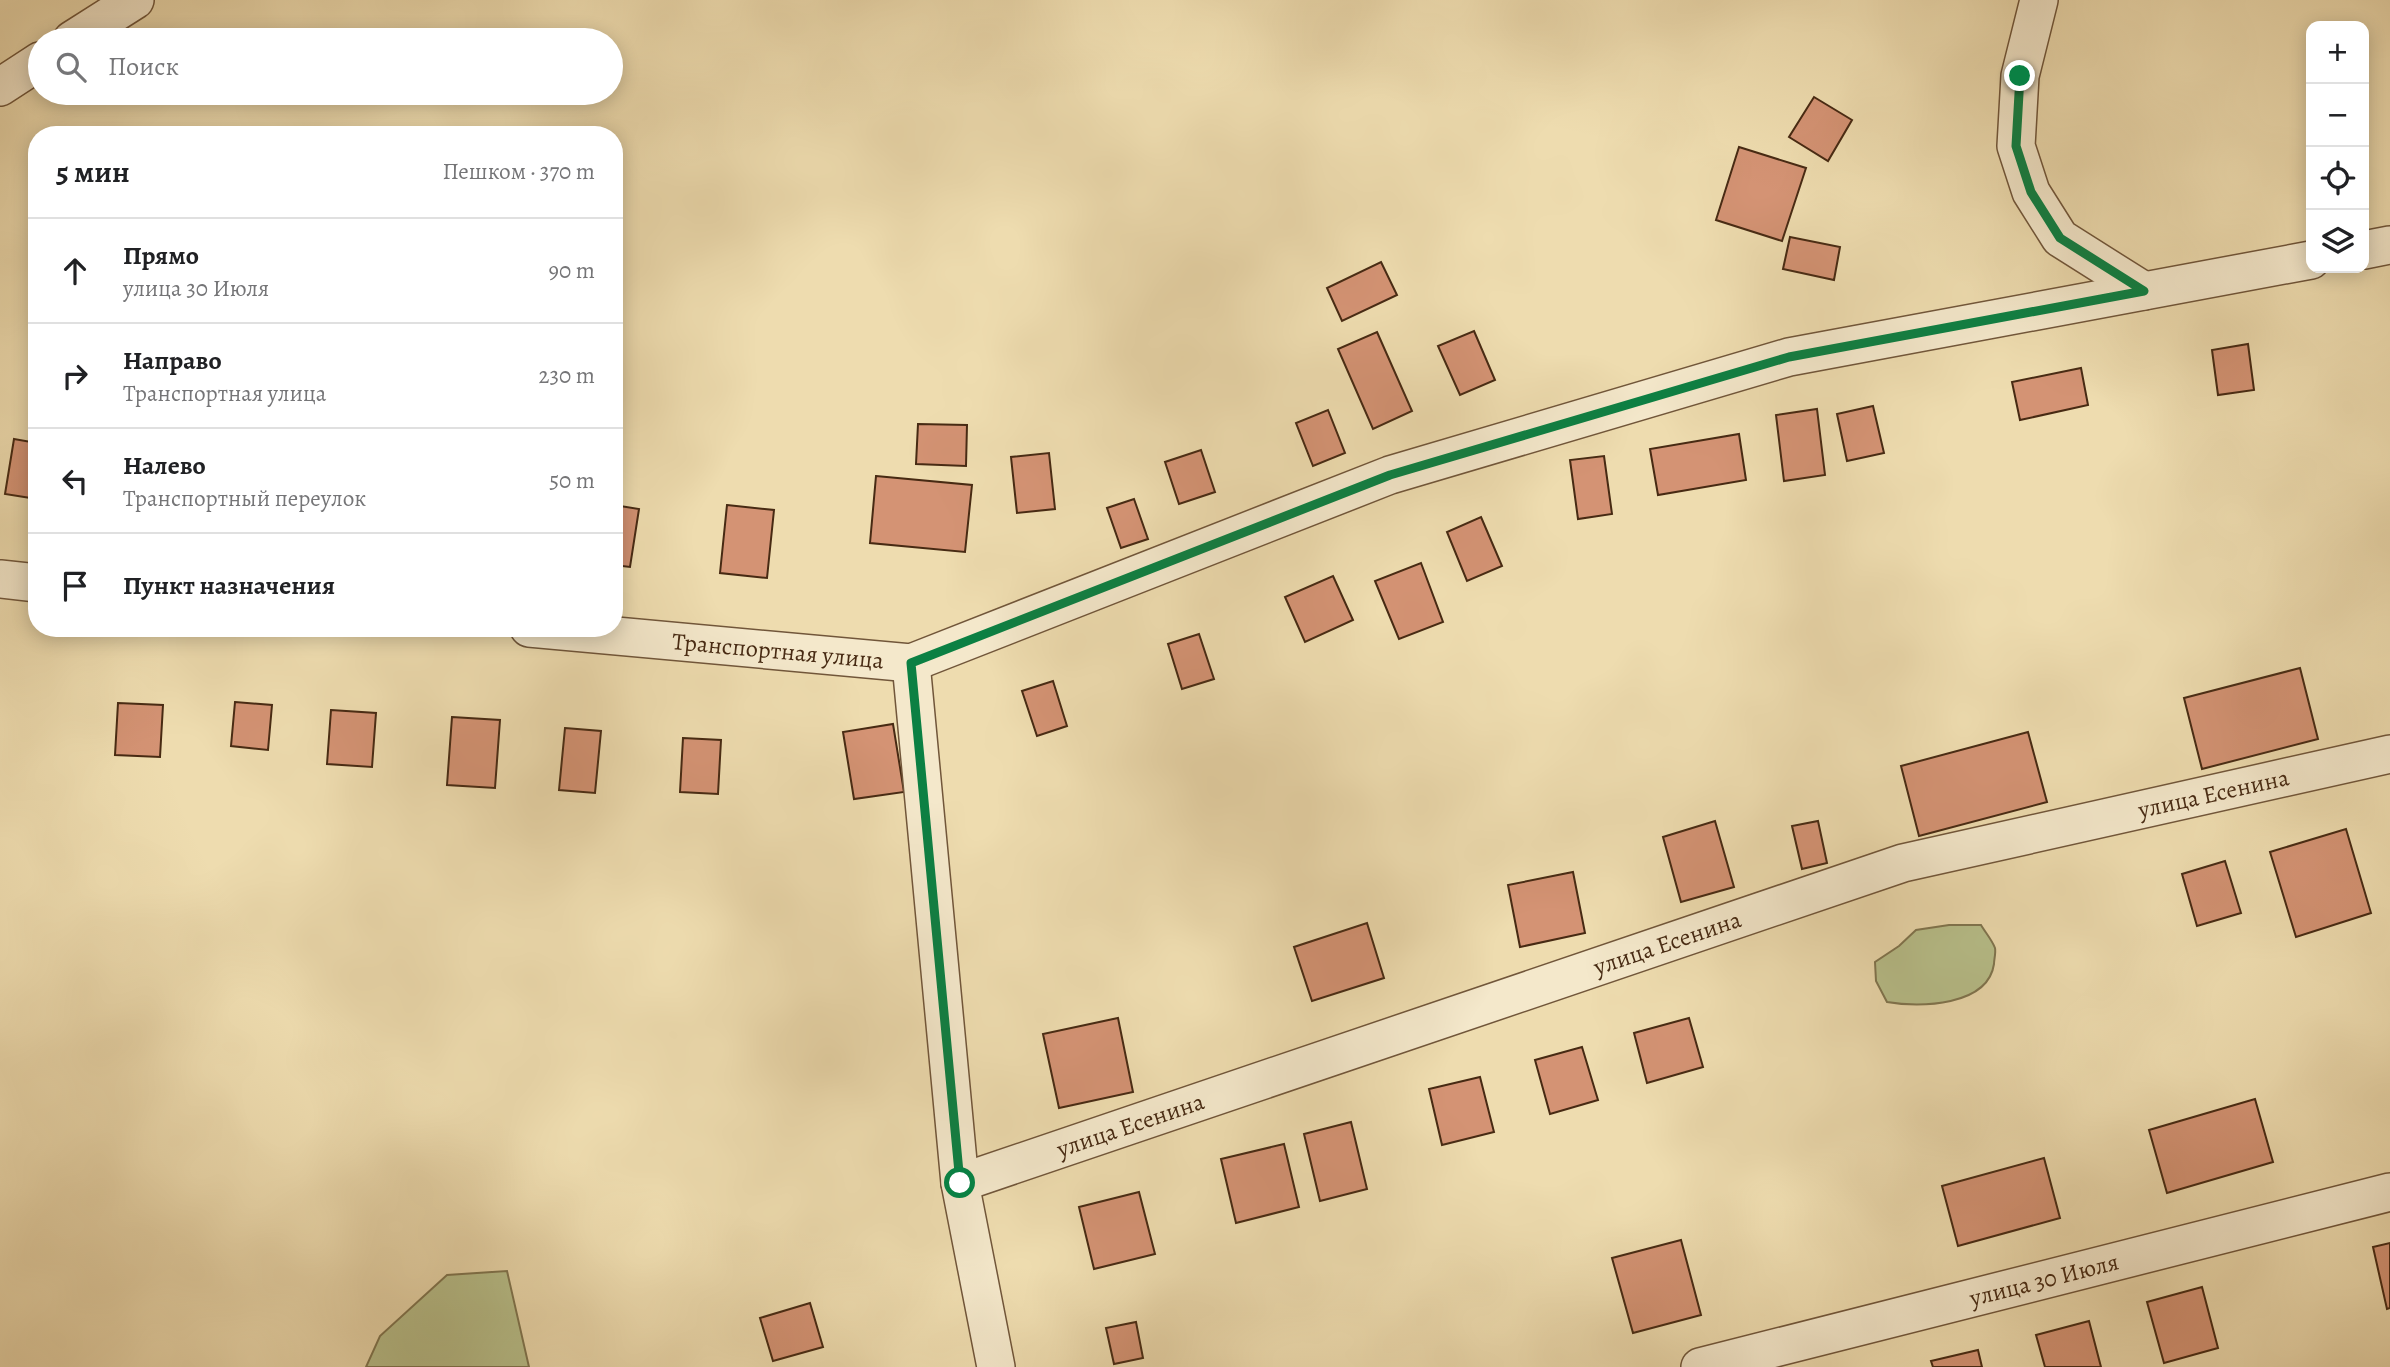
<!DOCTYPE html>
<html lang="ru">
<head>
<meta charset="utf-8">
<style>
  :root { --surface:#fff; --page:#f6f6f6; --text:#202124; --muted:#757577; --line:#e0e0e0 }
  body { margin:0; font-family:Alegreya,serif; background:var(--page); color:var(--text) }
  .controls { position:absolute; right:21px; top:21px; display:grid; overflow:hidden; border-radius:14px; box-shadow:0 4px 18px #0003 }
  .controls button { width:63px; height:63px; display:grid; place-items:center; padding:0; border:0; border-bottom:2px solid var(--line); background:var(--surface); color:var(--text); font:35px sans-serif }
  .stop { position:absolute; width:21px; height:21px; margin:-16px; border:5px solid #0b8043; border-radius:50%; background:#fff }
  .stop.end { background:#0b8043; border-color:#fff; box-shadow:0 2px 7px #0008 }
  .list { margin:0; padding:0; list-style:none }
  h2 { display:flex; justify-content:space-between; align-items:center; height:91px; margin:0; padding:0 28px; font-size:30px }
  h2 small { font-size:23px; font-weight:400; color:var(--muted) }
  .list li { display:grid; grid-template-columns:46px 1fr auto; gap:21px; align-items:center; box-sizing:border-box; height:105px; padding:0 28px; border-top:2px solid var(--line) }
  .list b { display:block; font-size:26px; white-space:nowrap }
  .list p { margin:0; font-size:23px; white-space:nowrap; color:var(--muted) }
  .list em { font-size:23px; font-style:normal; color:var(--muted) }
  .icon { flex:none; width:38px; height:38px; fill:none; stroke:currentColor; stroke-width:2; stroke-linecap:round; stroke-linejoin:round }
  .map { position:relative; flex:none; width:2390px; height:1367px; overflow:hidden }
  .search { position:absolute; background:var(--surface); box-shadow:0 4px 18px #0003; left:28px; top:28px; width:595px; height:77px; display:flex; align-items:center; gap:18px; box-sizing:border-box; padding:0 24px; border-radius:38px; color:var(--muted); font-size:26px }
  .panel { position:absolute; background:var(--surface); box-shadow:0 4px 18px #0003; left:28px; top:126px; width:595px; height:511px; border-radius:28px }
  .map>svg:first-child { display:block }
  .green { fill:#b8c08b; stroke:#80754f; stroke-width:2 }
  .building { fill:#d49374; stroke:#472a13; stroke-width:2 }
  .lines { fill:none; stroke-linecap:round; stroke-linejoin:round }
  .minor-casing { stroke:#71563a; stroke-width:40 }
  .minor { stroke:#f4e8cb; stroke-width:37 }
  .route { stroke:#0b8043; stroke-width:9 }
  .labels { text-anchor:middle; stroke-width:7; stroke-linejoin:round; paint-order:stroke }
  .street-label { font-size:24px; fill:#472a13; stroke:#f4e8cb }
</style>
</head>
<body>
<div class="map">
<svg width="2390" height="1367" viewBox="0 0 2390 1367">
  <rect width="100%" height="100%" fill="#eedcaf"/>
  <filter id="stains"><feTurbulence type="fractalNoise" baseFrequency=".00286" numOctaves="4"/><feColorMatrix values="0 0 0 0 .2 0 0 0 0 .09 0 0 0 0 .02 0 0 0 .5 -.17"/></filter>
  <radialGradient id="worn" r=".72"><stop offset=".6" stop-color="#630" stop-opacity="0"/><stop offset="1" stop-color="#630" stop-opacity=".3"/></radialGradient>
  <g class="green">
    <path d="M 1949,925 L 1981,925 C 1985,932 1992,940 1995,948 C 1996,953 1994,959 1994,964 C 1988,1006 1920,1008 1887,1002 L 1876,981 L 1875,962 L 1899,946 L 1916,930 Z"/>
    <polygon points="507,1271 529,1367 366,1367 380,1336 447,1275"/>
  </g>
  <g class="building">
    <polygon points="1814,97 1852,120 1828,161 1789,137"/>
    <polygon points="1739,147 1806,168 1782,241 1716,220"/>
    <polygon points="1790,237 1840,247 1834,280 1783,269"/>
    <polygon points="1381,262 1397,295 1342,321 1327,288"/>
    <polygon points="1474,331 1495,380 1460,395 1438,346"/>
    <polygon points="1377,332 1412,411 1373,429 1338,349"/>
    <polygon points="2248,344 2254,390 2218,395 2212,350"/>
    <polygon points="2081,368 2088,405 2020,420 2012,382"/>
    <polygon points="1873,406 1884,453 1847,461 1837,414"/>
    <polygon points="1817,409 1825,475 1784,481 1776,415"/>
    <polygon points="1328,410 1345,453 1313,466 1296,423"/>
    <polygon points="918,424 967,425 966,466 916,464"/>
    <polygon points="1739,434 1746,480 1658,495 1650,449"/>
    <polygon points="14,439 37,443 37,499 5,494"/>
    <polygon points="1201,450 1215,492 1179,504 1165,462"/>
    <polygon points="1049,453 1055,509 1017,513 1011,457"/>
    <polygon points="1604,456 1612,514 1578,519 1570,460"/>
    <polygon points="876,476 972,485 965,552 870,543"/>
    <polygon points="1134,499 1148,539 1121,548 1107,508"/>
    <polygon points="614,505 639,509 630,567 614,565"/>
    <polygon points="727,505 774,510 767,578 720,573"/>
    <polygon points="1481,517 1502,566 1467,581 1447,532"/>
    <polygon points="1421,563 1443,622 1399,639 1375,581"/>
    <polygon points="1333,576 1353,620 1305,642 1285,597"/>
    <polygon points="1199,634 1214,679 1182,689 1168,644"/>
    <polygon points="2300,668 2318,739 2202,769 2184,698"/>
    <polygon points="1053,681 1067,726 1037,736 1022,691"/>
    <polygon points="235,702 272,705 268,750 231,746"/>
    <polygon points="118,703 163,705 160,757 115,755"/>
    <polygon points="331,710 376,713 372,767 327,764"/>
    <polygon points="452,717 500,720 495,788 447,785"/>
    <polygon points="893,724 904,792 854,799 843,732"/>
    <polygon points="565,728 601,731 595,793 559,790"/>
    <polygon points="2028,732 2047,802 1919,836 1901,766"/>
    <polygon points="683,738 721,740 718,794 680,792"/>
    <polygon points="1715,821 1734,887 1681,902 1663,837"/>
    <polygon points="1818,821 1827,863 1802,869 1792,826"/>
    <polygon points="2346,829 2371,913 2296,937 2270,852"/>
    <polygon points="2225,861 2241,913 2197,926 2182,874"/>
    <polygon points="1573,872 1585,933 1520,947 1508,885"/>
    <polygon points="1367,923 1384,978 1312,1001 1294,947"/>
    <polygon points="1118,1018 1133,1092 1059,1108 1043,1034"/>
    <polygon points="1689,1018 1703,1067 1647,1083 1634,1033"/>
    <polygon points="1582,1047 1598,1100 1550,1114 1535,1060"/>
    <polygon points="1480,1077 1494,1132 1442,1145 1429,1089"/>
    <polygon points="2255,1099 2273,1162 2167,1193 2149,1130"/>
    <polygon points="1351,1122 1367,1189 1320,1201 1304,1134"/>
    <polygon points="1284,1144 1299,1207 1236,1223 1221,1159"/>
    <polygon points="2044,1158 2060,1218 1958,1246 1942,1186"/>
    <polygon points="1139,1192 1155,1254 1094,1269 1079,1207"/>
    <polygon points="1681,1240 1701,1315 1633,1333 1612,1258"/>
    <polygon points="2390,1243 2390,1308 2387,1309 2373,1247"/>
    <polygon points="2202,1287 2218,1348 2164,1363 2147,1302"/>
    <polygon points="810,1303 823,1347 773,1361 760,1318"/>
    <polygon points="2089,1321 2101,1367 2045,1367 2036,1335"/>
    <polygon points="1136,1322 1143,1358 1114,1364 1106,1328"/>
    <polygon points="1978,1350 1982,1367 1933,1367 1931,1361"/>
  </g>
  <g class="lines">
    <defs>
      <g id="minor">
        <polyline points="2039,0 2020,76 2016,146 2031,192 2060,238 2144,291"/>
        <polyline points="72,40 135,0"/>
        <polyline points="0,87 40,61"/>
        <polyline points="2364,250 2390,245"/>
        <polyline points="0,579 37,583"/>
        <path id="s1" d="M 529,628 L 911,663 L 1390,475 L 1789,357 L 2311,260"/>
        <polyline points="911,663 960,1183 996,1367"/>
        <path id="s2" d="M 960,1183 L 1903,863 L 2390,754"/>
        <path id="s3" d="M 1700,1367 L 2390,1192"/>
      </g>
    </defs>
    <use href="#minor" class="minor-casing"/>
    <use href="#minor" class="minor"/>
  </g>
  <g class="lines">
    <polyline class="route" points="960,1183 911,663 1390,475 1789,357 2144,291 2060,238 2031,192 2016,146 2020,76"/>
  </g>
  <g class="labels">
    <g class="street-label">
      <text dy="8" stroke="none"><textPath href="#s1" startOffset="250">Транспортная улица</textPath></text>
      <text dy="8" stroke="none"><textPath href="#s2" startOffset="1314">улица Есенина</textPath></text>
      <text dy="8" stroke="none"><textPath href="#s2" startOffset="747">улица Есенина</textPath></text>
      <text dy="8" stroke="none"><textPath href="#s2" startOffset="180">улица Есенина</textPath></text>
      <text dy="8" stroke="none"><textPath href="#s3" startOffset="355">улица 30 Июля</textPath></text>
    </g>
  </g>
  <rect width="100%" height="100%" filter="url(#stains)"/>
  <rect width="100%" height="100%" fill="url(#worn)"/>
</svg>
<div class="controls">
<button>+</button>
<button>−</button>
<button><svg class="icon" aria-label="locate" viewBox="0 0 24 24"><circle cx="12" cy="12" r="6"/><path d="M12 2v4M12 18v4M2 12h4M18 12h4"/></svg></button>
<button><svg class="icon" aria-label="layers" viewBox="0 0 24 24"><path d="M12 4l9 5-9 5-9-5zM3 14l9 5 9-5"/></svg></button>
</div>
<div class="stop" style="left:960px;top:1183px"></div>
<div class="stop end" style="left:2020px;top:76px"></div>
<div class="search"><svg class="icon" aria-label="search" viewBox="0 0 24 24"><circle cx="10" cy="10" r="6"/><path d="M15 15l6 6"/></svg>Поиск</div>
<section class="panel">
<h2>5 мин<small>Пешком · 370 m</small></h2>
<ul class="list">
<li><svg class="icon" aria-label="ahead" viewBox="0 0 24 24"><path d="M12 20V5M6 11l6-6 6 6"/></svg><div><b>Прямо</b><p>улица 30 Июля</p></div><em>90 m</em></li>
<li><svg class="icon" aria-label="right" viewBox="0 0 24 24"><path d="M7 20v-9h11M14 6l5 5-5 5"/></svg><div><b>Направо</b><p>Транспортная улица</p></div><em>230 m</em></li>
<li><svg class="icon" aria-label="left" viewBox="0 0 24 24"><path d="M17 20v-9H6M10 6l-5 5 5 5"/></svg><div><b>Налево</b><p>Транспортный переулок</p></div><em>50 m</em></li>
<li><svg class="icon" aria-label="arrive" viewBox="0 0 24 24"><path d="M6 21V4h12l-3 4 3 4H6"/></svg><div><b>Пункт назначения</b></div></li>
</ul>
</section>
</div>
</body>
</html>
